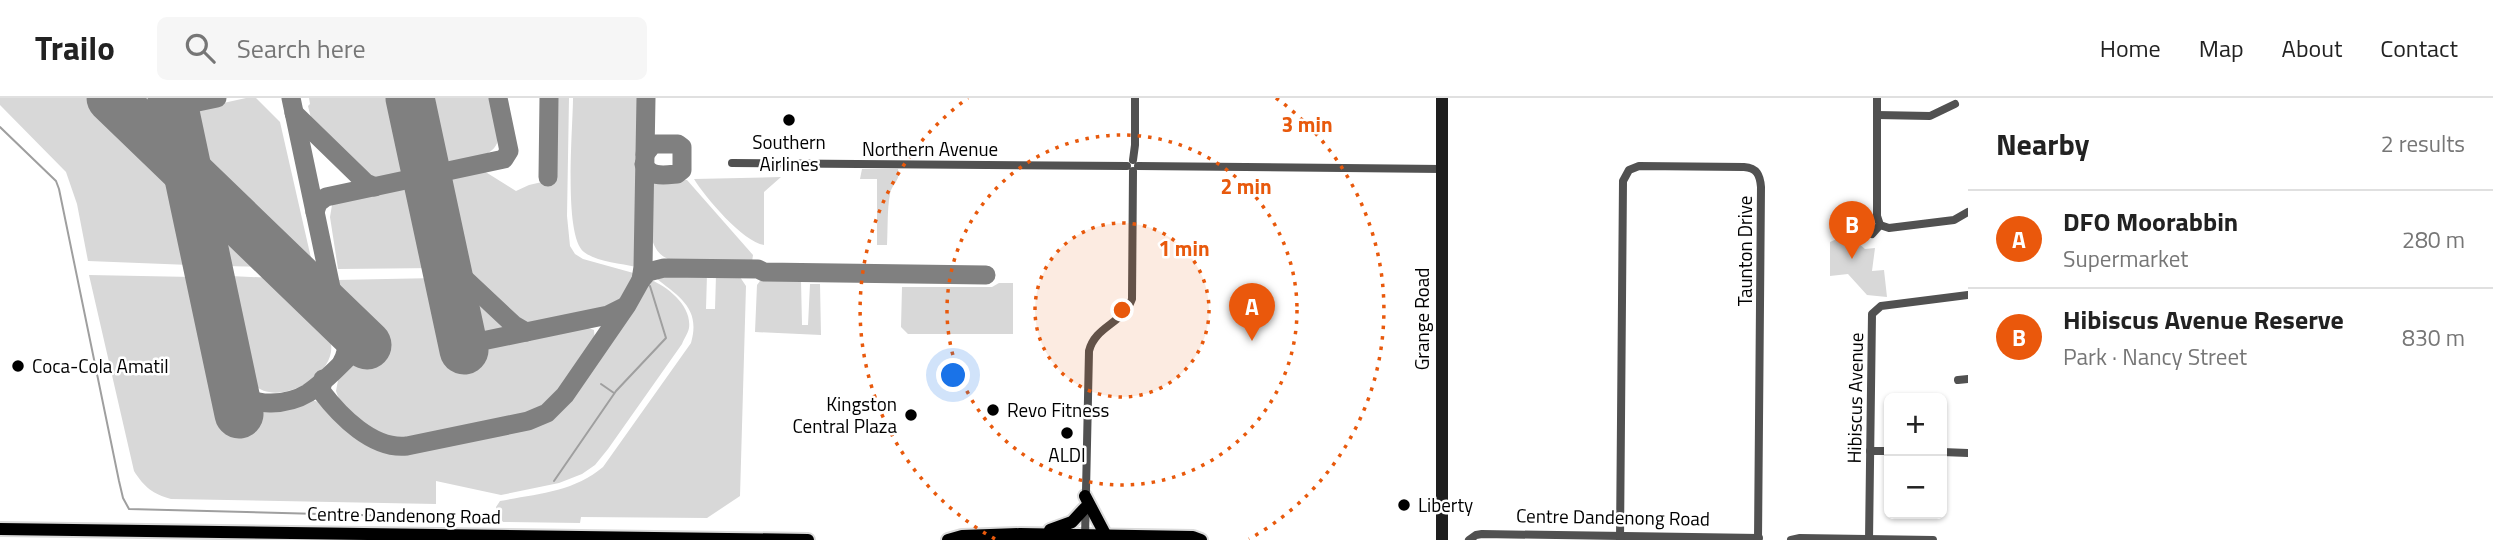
<!DOCTYPE html>
<html lang="en">
<head>
<meta charset="utf-8">
<style>
  :root { --surface:#fff; --page:#f6f6f6; --text:#222; --muted:#767676; --line:#e0e0e0; --accent:#ea580c }
  body { margin:0; font-family:"Titillium Web",sans-serif; background:var(--page); color:var(--text) }
  .controls { position:absolute; right:21px; bottom:21px; display:grid; overflow:hidden; border-radius:10px; box-shadow:0 2px 5px #0004 }
  .controls button { width:63px; height:63px; display:grid; place-items:center; padding:0; border:0; border-bottom:2px solid var(--line); background:var(--surface); color:var(--text); font:35px sans-serif }
  .you { position:absolute; left:954px; top:278px; width:24px; height:24px; margin:-18px; border:5px solid #fff; border-radius:50%; background:#1a73e8; box-shadow:0 0 0 10px #1a73e833 }
  .badge { display:grid; place-items:center; width:46px; height:46px; border-radius:50%; background:var(--accent); color:#fff; font-size:23px; font-weight:700 }
  .pin { position:absolute; translate:-50% -58px; filter:drop-shadow(0 2px 4px #0008) }
  .pin::after { content:''; position:absolute; top:37px; width:24px; height:21px; background:inherit; clip-path:polygon(0 0,100% 0,50% 100%) }
  .list { margin:0; padding:0; list-style:none }
  h2 { display:flex; justify-content:space-between; align-items:center; height:91px; margin:0; padding:0 28px; font-size:30px }
  h2 small { font-size:23px; font-weight:400; color:var(--muted) }
  .list li { display:grid; grid-template-columns:46px 1fr auto; gap:21px; align-items:center; box-sizing:border-box; height:98px; padding:0 28px; border-top:2px solid var(--line) }
  .list b { display:block; font-size:26px; white-space:nowrap }
  .list p { margin:0; font-size:23px; white-space:nowrap; color:var(--muted) }
  .list em { font-size:23px; font-style:normal; color:var(--muted) }
  .icon { flex:none; width:38px; height:38px; fill:none; stroke:currentColor; stroke-width:2; stroke-linecap:round; stroke-linejoin:round }
  .map { position:relative; flex:none; width:1968px; height:442px; overflow:hidden }
  header { display:flex; align-items:center; gap:42px; box-sizing:border-box; height:98px; padding:0 35px; background:var(--surface); border-bottom:2px solid var(--line) }
  header strong { font-size:33px }
  nav { display:flex; gap:38px; margin-inline-start:auto; font-size:24px }
  .search { width:490px; height:63px; background:var(--page); display:flex; align-items:center; gap:18px; box-sizing:border-box; padding:0 24px; border-radius:10px; color:var(--muted); font-size:26px }
  main { display:flex }
  aside { flex:1; background:var(--surface) }
  .map>svg:first-child { display:block }
  .green { fill:#d8d8d8 }
  .lines { fill:none; stroke-linecap:round; stroke-linejoin:round }
  .stream { stroke:#9f9f9f; stroke-width:2 }
  .taxiway { stroke:#808080; stroke-width:19 }
  .runway { stroke:#808080; stroke-width:49 }
  .primary-casing { stroke:#dbdbdb; stroke-width:16 }
  .minor { stroke:#515151; stroke-width:8 }
  .secondary { stroke:#1e1e1e; stroke-width:12 }
  .primary { stroke:#000; stroke-width:12 }
  .ring { fill:none; stroke:#e8590c; stroke-width:3.5; stroke-dasharray:3.5 7 }
  .poi-dot { fill:#000; stroke:#fff; stroke-width:2.5 }
  .labels { text-anchor:middle; stroke-width:5; stroke-linejoin:round; paint-order:stroke }
  .poi-label { font-size:19px; fill:#000; stroke:#fff; text-anchor:start }
  .street-label { font-size:19px; fill:#000; stroke:#fff }
  .centre { fill:#e8590c; stroke:#fff; stroke-width:3.5 }
  .ring-label { font-size:21px; text-anchor:middle; font-weight:bold; fill:#e8590c; stroke:#fff; stroke-width:5; stroke-linejoin:round; paint-order:stroke }
</style>
</head>
<body>
<header>
<strong>Trailo</strong>
<div class="search"><svg class="icon" aria-label="search" viewBox="0 0 24 24"><circle cx="10" cy="10" r="6"/><path d="M15 15l6 6"/></svg>Search here</div>
<nav><a>Home</a><a>Map</a><a>About</a><a>Contact</a></nav>
</header>
<main>
<div class="map">
<svg width="1968" height="442" viewBox="0 0 1968 442">
  <rect width="100%" height="100%" fill="#fff"/>
  <g class="green">
    <polygon points="0,0 86,0 173,84 190,167 88,163 77,106 66,74 0,7"/>
    <polygon points="246,0 256,0 280,24 311,160 309,168 203,67 192,12"/>
    <polygon points="309,0 394,0 408,62 401,75 372,81 312,24 308,8 310,6"/>
    <path d="M 427,0 L 491,0 C 498,35 511,53 467,62 C 457,64 449,66 440,61 Z"/>
    <path d="M 556,0 L 569,0 L 567,118 L 570,148 L 575,156 L 583,161 L 637,176 C 633,184 629,194 623,200 C 607,218 556,222 533,227 L 523,225 L 513,219 L 457,165 L 438,81 L 484,73 L 516,93 L 529,87 L 555,81 Z"/>
    <path d="M 573,0 L 640,0 L 638,168 L 636,169 C 620,165 597,164 584,154 C 563,138 573,29 573,0 Z"/>
    <path d="M 862,71 L 898,71 C 901,83 892,85 890,96 C 887,112 888,129 887,147 L 877,147 L 877,81 L 860,81 Z"/>
    <path d="M 781,79 L 764,94 L 764,147 C 743,144 705,99 694,81 Z"/>
    <path d="M 662,82 L 687,82 L 753,157 L 752,164 L 678,164 C 649,159 650,134 650,111 C 650,101 649,92 653,83 Z"/>
    <polygon points="418,86 436,170 338,171 330,119 332,107 340,102"/>
    <polygon points="218,127 262,169 225,168"/>
    <polygon points="1859,131 1858,145 1865,151 1875,150 1872,173 1884,172 1887,199 1867,197 1848,176 1830,178 1830,144"/>
    <path d="M 672,175 L 707,176 L 706,211 L 715,211 L 716,177 L 740,179 L 746,188 L 740,398 L 707,420 L 581,419 L 580,425 L 503,424 L 497,415 L 496,409 L 500,403 C 536,396 574,394 603,369 L 691,245 C 701,210 679,199 656,180 L 658,177 Z"/>
    <path d="M 89,177 L 193,179 L 224,321 C 245,317 297,300 315,303 C 324,304 331,311 337,317 C 362,341 376,357 412,353 L 537,326 L 552,318 L 566,303 L 651,182 C 668,189 692,208 689,230 C 688,235 684,241 682,246 L 608,351 L 595,367 L 582,376 L 559,385 L 501,397 L 436,383 L 436,406 L 171,401 C 153,396 144,389 134,373 Z"/>
    <path d="M 230,178 L 274,180 C 292,197 319,216 329,239 C 346,276 266,319 248,278 L 227,180 Z"/>
    <path d="M 437,180 L 454,255 L 583,228 L 594,232 L 595,244 L 560,295 L 544,310 L 524,318 L 414,342 C 405,343 396,344 387,342 C 366,336 342,313 336,293 L 339,277 L 378,236 L 343,201 L 336,182 Z"/>
    <polygon points="766,182 801,182 802,227 808,227 810,186 820,186 821,237 755,234 757,187 760,183"/>
    <polygon points="999,185 1013,185 1013,236 908,236 901,229 902,189 992,189"/>
    <path d="M 463,187 L 504,226 L 503,232 C 469,241 467,212 461,188 Z"/>
  </g>
  <g class="lines">
    <g class="stream">
      <polyline points="0,29 56,83 59,91 119,383 123,400 129,411 433,419"/>
      <polyline points="601,286 614,295"/>
      <polyline points="554,383 616,293 666,240 650,188"/>
    </g>
    <g class="taxiway">
      <polyline points="291,0 337,218"/>
      <polyline points="174,9 217,0"/>
      <polyline points="294,15 366,85 375,89"/>
      <path d="M 644,66 C 649,80 665,77 677,76 L 682,72 L 682,49 L 678,46 L 653,46 L 645,56"/>
      <polyline points="548,79 549,0"/>
      <polyline points="315,114 318,105 326,99 504,61 509,53 498,0"/>
      <polyline points="444,156 452,169 514,227 526,234"/>
      <path d="M 298,180 C 319,202 361,230 342,264"/>
      <polyline points="641,182 648,174 664,170 758,171 764,174 986,177"/>
      <path d="M 452,196 C 457,216 457,243 482,243"/>
      <path d="M 216,208 C 222,232 225,271 238,291 C 251,312 290,306 308,295 C 328,282 346,260 364,244"/>
      <polyline points="463,247 608,217 626,208"/>
      <path d="M 323,281 L 321,293 C 340,318 373,352 407,348 L 528,323 L 547,315 L 565,297 L 627,207 L 641,182 L 643,169 L 646,0"/>
    </g>
    <g class="runway">
      <polyline points="111,0 367,247"/>
      <polyline points="172,0 239,316"/>
      <polyline points="410,0 464,252"/>
    </g>
    <defs>
      <g id="primary">
        <polyline points="1085,398 1105,436"/>
        <polyline points="0,431 808,442"/>
        <polyline points="1050,432 1072,424 1085,410"/>
        <polyline points="948,442 962,438 1020,436 1193,439 1201,442"/>
      </g>
    </defs>
    <use href="#primary" class="primary-casing"/>
    <g class="minor">
      <polyline points="1877,0 1877,118 1880,127"/>
      <polyline points="1877,17 1930,18 1955,6"/>
      <polyline points="1133,62 1135,47 1135,0"/>
      <polyline points="732,65 1127,68"/>
      <polyline points="1138,68 1442,71"/>
      <polyline points="1880,127 1889,130 1954,122 1968,114"/>
      <polyline points="1872,136 1880,127"/>
      <polyline points="1958,282 1968,281"/>
      <polyline points="1870,353 1889,353"/>
      <polyline points="1942,354 1968,355"/>
      <path d="M 1085,440 L 1089,253 C 1095,228 1123,226 1132,201 L 1133,73"/>
      <polyline points="1469,442 1476,437 1482,436 1759,440"/>
      <path d="M 1620,442 L 1623,83 L 1629,72 L 1639,68 L 1744,69 C 1757,70 1760,77 1761,89 L 1758,442"/>
      <polyline points="1791,442 1800,440 1933,442"/>
      <polyline points="1869,442 1872,216 1881,208 1968,197"/>
    </g>
    <polyline class="secondary" points="1442,0 1442,442"/>
    <use href="#primary" class="primary"/>
  </g>
  <circle cx="1122" cy="212" r="87" fill="#e8590c" fill-opacity=".12"/>
  <g class="ring">
    <circle cx="1122" cy="212" r="87"/>
    <circle cx="1122" cy="212" r="175"/>
    <path d="M995 441A262 262 0 0 1 968 0M1276 0A262 262 0 0 1 1249 441"/>
  </g>
  <g class="poi-dot">
    <circle cx="789" cy="22" r="7"/>
    <circle cx="18" cy="268" r="7"/>
    <circle cx="993" cy="312" r="7"/>
    <circle cx="911" cy="317" r="7"/>
    <circle cx="1067" cy="335" r="7"/>
    <circle cx="1404" cy="407" r="7"/>
  </g>
  <g class="labels">
    <g class="poi-label">
      <text x="789" y="51" text-anchor="middle">Southern<tspan x="789" dy="22">Airlines</tspan></text>
      <text x="32" y="275">Coca-Cola Amatil</text>
      <text x="897" y="313" text-anchor="end">Kingston<tspan x="897" dy="22">Central Plaza</tspan></text>
      <text x="1007" y="319">Revo Fitness</text>
      <text x="1067" y="364" text-anchor="middle">ALDI</text>
      <text x="1418" y="414">Liberty</text>
    </g>
    <g class="street-label">
      <text x="930" y="58">Northern Avenue</text>
      <text transform="translate(1745 153) rotate(-90)" y="7">Taunton Drive</text>
      <text transform="translate(1422 221) rotate(-90)" y="7">Grange Road</text>
      <text transform="translate(1855 300) rotate(-89)" y="7">Hibiscus Avenue</text>
      <text transform="translate(404 417) rotate(1)" y="7">Centre Dandenong Road</text>
      <text transform="translate(1613 419) rotate(1)" y="7">Centre Dandenong Road</text>
    </g>
  </g>
  <circle cx="1122" cy="212" r="10" class="centre"/>
  <g class="ring-label">
    <text x="1307" y="34">3 min</text>
    <text x="1246" y="96">2 min</text>
    <text x="1184" y="158">1 min</text>
  </g>
</svg>
<div class="controls">
<button>+</button>
<button>−</button>
</div>
<div class="you"></div>
<div class="pin badge" style="left:1252px;top:243px">A</div>
<div class="pin badge" style="left:1852px;top:161px">B</div>
</div>
<aside>
<h2>Nearby<small>2 results</small></h2>
<ul class="list">
<li><span class="badge">A</span><div><b>DFO Moorabbin</b><p>Supermarket</p></div><em>280 m</em></li>
<li><span class="badge">B</span><div><b>Hibiscus Avenue Reserve</b><p>Park · Nancy Street</p></div><em>830 m</em></li>
</ul>
</aside>
</main>
</body>
</html>
